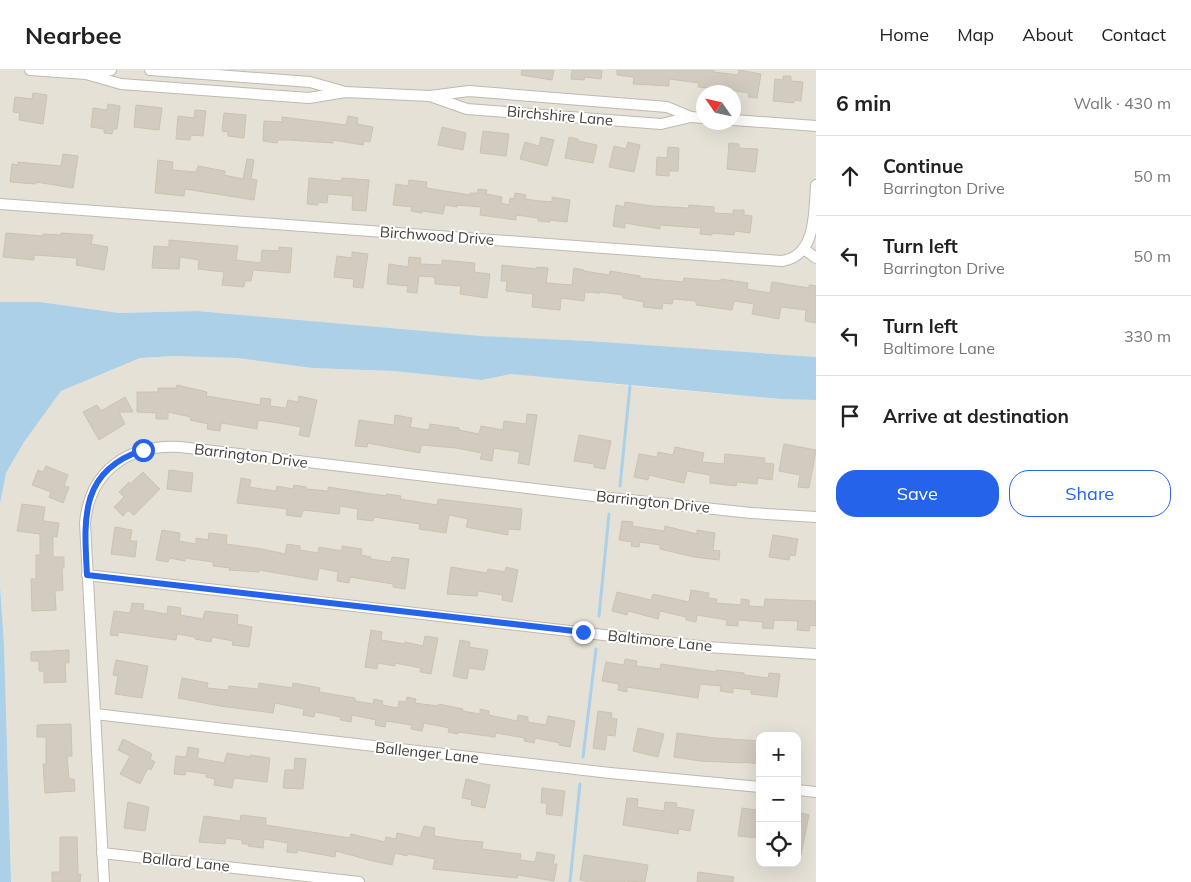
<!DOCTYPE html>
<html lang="en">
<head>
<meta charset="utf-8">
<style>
  :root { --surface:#fff; --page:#f6f6f6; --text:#222; --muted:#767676; --line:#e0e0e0; --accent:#2563eb }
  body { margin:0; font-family:Mulish,sans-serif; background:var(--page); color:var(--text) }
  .controls { position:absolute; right:15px; bottom:15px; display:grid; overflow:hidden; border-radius:10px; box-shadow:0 5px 20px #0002 }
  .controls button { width:45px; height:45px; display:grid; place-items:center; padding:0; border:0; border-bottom:1px solid var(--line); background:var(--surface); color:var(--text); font:25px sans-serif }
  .compass { position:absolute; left:696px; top:15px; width:45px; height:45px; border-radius:50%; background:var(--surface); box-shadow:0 5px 20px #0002; rotate:304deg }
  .stop { position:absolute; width:15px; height:15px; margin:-11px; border:4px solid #2563eb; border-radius:50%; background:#fff }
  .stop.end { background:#2563eb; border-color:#fff; box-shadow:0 1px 5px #0008 }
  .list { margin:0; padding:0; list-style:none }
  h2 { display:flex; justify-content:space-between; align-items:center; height:65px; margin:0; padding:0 20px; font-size:21px }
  h2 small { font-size:16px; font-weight:400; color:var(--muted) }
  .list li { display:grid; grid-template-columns:32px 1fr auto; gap:15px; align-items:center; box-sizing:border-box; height:80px; padding:0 20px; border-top:1px solid var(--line) }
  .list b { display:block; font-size:19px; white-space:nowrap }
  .list p { margin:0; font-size:16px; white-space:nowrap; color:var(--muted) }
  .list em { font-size:16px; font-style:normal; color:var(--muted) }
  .actions { display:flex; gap:10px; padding:15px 20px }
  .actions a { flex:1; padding:11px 0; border:1px solid var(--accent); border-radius:20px; text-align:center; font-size:18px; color:var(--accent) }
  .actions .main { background:var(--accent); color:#fff }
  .icon { flex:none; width:28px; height:28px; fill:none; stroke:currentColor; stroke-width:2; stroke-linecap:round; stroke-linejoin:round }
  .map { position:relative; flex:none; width:816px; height:812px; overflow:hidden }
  header { display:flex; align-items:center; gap:30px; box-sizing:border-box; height:70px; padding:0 25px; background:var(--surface); border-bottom:1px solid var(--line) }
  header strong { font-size:24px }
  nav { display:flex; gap:28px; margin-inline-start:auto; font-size:18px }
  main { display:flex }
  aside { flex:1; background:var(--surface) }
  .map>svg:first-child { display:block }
  .residential { fill:#e5e1d7; fill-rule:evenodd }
  .water { fill:#acd0e7 }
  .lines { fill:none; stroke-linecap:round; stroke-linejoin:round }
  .stream { stroke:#acd0e7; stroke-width:3 }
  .building { fill:#d2cbbf; stroke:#ccc2b3 }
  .minor-casing { stroke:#bfb9af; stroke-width:12 }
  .minor { stroke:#fff; stroke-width:10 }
  .route { stroke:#2563eb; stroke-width:6 }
  .labels { text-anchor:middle; stroke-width:4; stroke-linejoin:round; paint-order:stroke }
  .street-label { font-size:15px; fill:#454038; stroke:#fff }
</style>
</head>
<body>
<header>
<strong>Nearbee</strong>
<nav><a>Home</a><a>Map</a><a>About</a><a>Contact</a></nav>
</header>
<main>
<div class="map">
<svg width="816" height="812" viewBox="0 0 816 812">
  <rect width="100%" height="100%" fill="#f2efe8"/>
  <g class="residential">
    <path d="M 0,0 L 816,0 L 816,287 L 589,271 L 481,266 L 197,241 L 119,243 L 40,232 L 0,232 ZM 704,22 L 734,22 L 734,52 L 704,52 Z"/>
    <path d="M 174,286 L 237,288 L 312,298 L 393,301 L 482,310 L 511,304 L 541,306 L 632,316 L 780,329 L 816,330 L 816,812 L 11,812 L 4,574 L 0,515 L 0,434 L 6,403 L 24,372 L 61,321 L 140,288 ZM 760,666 L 797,666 L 797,793 L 760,793 Z"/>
  </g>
  <g class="water">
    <polygon points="0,232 40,232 119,243 197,241 481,266 589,271 816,287 816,330 780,329 511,304 482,310 393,301 312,298 237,288 174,286 140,288 61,321 24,372 6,403 0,434"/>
    <polygon points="0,515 4,574 11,812 0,812"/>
  </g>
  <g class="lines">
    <g class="stream">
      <polyline points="620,416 630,316"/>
      <polyline points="599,546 609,444"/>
      <polyline points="583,687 596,579"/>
      <polyline points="570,812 580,714"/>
    </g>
  </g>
  <g class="building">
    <polygon points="522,0 554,0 552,10 521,5"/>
    <polygon points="572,0 602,0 601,9 585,7 584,10 571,9"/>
    <polygon points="617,0 714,0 714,2 738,5 739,0 761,4 757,28 748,27 749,23 724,19 723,22 712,22 712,18 698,17 699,13 669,9 669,16 633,14 634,7 617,5"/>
    <polygon points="783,6 791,6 791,11 803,12 801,31 794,30 794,33 773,31 775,9 783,10"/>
    <polygon points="33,23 47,25 43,54 19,50 20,43 13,42 15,27 32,29"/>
    <polygon points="108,34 120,36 117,59 113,59 112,64 104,63 104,59 91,57 93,38 107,40"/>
    <polygon points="136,35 162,38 159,60 134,57"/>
    <polygon points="195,40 206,41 203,66 191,65 190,70 176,69 178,46 194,48"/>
    <polygon points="224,43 246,45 244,68 228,66 228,62 222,61"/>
    <polygon points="348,46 358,48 357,54 373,57 370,72 364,71 363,75 333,70 333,73 290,70 278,70 277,73 263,71 264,51 282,52 282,47 346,55"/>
    <polygon points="442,57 466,63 463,80 438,75"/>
    <polygon points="483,61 509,64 506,86 480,83"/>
    <polygon points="541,67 554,70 547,96 520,89 525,72 539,76"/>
    <polygon points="569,67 578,69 578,71 597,75 593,93 565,88"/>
    <polygon points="628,72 640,75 634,102 609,97 614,76 626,79"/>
    <polygon points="729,73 739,74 739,78 758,79 755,102 727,99"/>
    <polygon points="668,77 679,78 678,101 669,101 669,106 656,105 657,87 667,88"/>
    <polygon points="63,84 78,86 73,118 36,112 36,114 10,112 12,94 18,95 18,92 61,96"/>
    <polygon points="247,89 254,90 251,109 257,110 254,130 185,119 184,126 155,123 158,90 173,92 172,100 196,102 198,96 225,101 224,105 243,109"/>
    <polygon points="309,108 341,111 342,108 369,110 366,141 352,140 353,126 328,124 327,133 318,132 318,135 307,134"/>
    <polygon points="409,110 427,112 426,118 470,125 470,123 478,123 478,119 487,120 486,124 502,127 501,133 509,135 510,128 514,129 515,123 526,125 525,129 540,131 552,132 552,127 570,130 567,152 550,150 550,152 538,151 538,148 516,145 516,150 480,145 481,137 457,135 457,137 445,135 443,144 422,141 422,143 411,141 412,137 393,135 396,114 408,116"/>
    <polygon points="625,132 652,136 688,138 689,135 714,137 714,143 733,144 733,140 744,140 744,145 752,146 750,163 735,161 734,165 712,163 712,165 700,164 701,158 660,155 660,159 625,153 625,158 613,156 616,135 624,137"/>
    <polygon points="6,163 43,166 43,164 61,165 61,163 93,165 91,174 108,177 104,200 76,195 77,188 34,185 34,190 3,187"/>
    <polygon points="169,170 238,176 236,190 261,193 262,180 279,181 279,177 292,178 290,203 253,200 251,211 245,211 244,217 222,215 224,202 198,199 199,190 180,187 179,199 152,198 154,176 169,177"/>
    <polygon points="352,182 368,184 363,218 353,217 354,209 334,207 337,186 352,188"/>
    <polygon points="409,187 421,188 420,194 442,195 442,190 475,193 474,202 490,204 487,228 460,224 461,216 435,214 435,207 419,206 417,223 407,222 408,216 387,214 389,194 408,197"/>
    <polygon points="502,195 536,199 537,197 548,198 546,213 572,215 574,198 584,200 584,201 609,205 610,201 640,206 640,208 683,212 684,208 721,211 721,209 748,213 747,219 770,223 772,212 809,218 809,215 816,216 816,253 805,251 806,240 781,237 779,249 752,244 754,234 734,231 732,240 696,235 696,231 673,229 672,234 663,233 662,239 643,237 644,232 623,228 623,225 600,222 600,223 585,222 584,231 561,228 560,240 532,237 533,224 506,221 507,211 501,211"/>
    <polygon points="177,315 207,322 206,326 243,332 260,335 261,328 271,329 270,336 286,338 288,330 298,332 299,326 317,330 309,367 299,365 301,357 279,353 258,350 257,359 221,353 220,361 207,359 208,354 190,350 191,347 168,342 168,349 156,349 156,343 137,342 137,322 158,322 158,318 176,318"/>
    <polygon points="125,327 133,342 119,342 125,354 99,370 83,342 97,335 101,341"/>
    <polygon points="527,344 537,345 529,395 518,393 520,382 494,378 492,391 480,389 482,383 456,378 421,375 420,383 368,373 367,377 355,376 359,350 394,355 395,345 412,348 410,357 429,360 430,354 459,358 459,360 479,364 481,356 503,360 504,351 526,354"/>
    <polygon points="579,365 611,371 605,399 594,397 594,394 574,391"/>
    <polygon points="784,374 816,380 809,418 798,417 800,405 779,401"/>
    <polygon points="675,377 704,383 702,392 724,394 725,384 765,388 764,393 774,394 772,410 758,408 757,414 737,412 736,416 710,413 710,405 687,401 684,413 649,405 648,410 634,407 639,384 657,387 658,382 673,385"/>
    <polygon points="46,396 68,405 64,416 69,417 63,433 49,427 51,422 32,415 38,400 43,402"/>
    <polygon points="169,400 193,403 191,422 167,419"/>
    <polygon points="143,402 160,419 134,445 128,440 123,446 114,437 124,427 119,422 129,412 130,414"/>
    <polygon points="241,408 251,410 249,417 276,421 277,416 293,419 294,415 306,417 306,419 328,421 328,417 386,426 386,424 401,426 400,429 437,435 438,429 522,439 520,460 508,459 508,465 466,457 468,449 449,445 446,463 419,459 420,454 374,447 373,451 357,449 358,439 340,436 339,444 303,440 301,447 286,445 287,439 237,433"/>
    <polygon points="22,434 45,437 43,451 59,453 57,467 53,466 53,487 64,487 64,498 62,498 63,520 55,521 56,540 32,541 31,509 36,509 36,485 40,485 40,464 17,461"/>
    <polygon points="622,451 633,452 632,456 664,461 665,456 697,464 697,460 715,463 713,480 720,481 719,490 694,487 660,479 660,475 640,472 639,477 631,476 632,472 619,470"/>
    <polygon points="115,457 132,460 130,471 137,471 135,487 111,484"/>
    <polygon points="162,460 180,463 179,471 196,474 196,468 208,470 209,463 227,465 226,474 262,479 285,484 287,474 300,476 300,480 318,483 319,477 342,481 342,476 362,479 361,485 371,487 371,489 391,492 392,487 409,489 405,519 393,517 393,514 350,507 349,513 337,511 338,502 319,498 317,510 259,500 259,502 229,500 230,498 213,496 213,492 185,488 185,491 169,488 168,492 156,490"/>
    <polygon points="773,465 798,469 795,486 790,485 789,490 769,487"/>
    <polygon points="451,497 487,503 488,499 505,502 506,497 518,500 512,532 502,530 503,525 478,521 477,526 447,524"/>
    <polygon points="691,520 709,523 708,528 717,529 716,533 741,535 741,529 749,530 749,536 764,537 765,529 816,531 816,556 810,555 809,561 797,560 798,551 774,550 773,559 762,558 763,552 738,550 738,556 726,555 727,550 697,545 696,552 686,550 686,547 660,541 658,549 628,541 627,545 612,541 617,522 651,530 653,524 689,532"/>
    <polygon points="132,533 144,534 143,540 167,544 168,536 181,538 180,545 203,549 205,541 238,545 237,554 252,557 249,577 232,575 233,571 212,567 211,572 195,569 195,567 177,564 176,570 118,562 118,566 110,565 114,541 130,543"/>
    <polygon points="371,560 382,562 381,570 405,574 405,572 423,576 425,566 438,568 431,604 420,602 421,598 395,593 395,596 378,593 377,599 365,597"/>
    <polygon points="460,570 470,572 469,577 488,580 484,600 469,598 467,609 453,606"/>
    <polygon points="69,580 69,593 65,593 66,612 44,613 44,601 39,601 39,591 31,591 31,582"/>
    <polygon points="625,589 637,591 636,596 660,599 661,594 716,602 716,600 744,603 744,605 768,608 769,603 780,604 777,627 751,624 751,620 733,618 733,623 720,621 721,616 700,614 698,628 627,617 627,622 618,620 619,614 602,611 606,592 624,595"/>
    <polygon points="116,590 148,596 142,628 115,624 118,606 113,605"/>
    <polygon points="182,608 208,613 207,618 228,620 229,616 258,619 259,613 292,618 293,613 320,618 319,622 355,628 355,631 373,634 374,629 383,631 382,635 398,638 399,631 406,632 407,627 416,629 415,633 438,636 439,634 463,639 462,641 480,644 480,639 489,641 489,645 517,651 518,645 528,647 528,652 546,655 548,646 575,651 570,677 559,675 560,673 535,668 534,673 524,671 525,668 496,663 495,667 458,662 458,664 448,662 449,658 424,653 422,661 411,659 412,655 386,651 385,657 375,655 376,650 352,645 351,652 340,650 341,647 315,642 314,647 303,645 304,639 275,633 273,643 220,636 178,628"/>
    <polygon points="598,641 612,643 611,648 617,649 615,666 607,665 605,680 593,678"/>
    <polygon points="71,654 72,686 67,686 69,709 74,709 75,721 45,723 43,694 46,694 46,667 37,667 37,655"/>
    <polygon points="638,658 664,664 658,687 633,681"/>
    <polygon points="677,663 715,668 760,671 760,694 743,692 743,693 700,691 674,687"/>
    <polygon points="123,669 152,684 150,689 155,692 151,700 148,698 140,714 120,704 130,686 118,680"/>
    <polygon points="188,677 199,679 197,688 224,693 227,683 250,687 250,685 270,688 267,712 234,708 232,718 214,715 215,709 206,707 207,704 186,701 185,705 174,704 176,686 186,687"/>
    <polygon points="295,688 306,689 303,719 283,718 285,700 294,700"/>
    <polygon points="466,709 490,715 485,738 471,735 472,730 462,728"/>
    <polygon points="542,718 565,721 562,746 546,744 547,733 541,733"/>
    <polygon points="627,728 638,729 637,737 664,741 665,732 677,733 676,737 694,740 690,761 679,759 678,764 623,755"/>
    <polygon points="128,732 149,737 145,761 124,758"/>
    <polygon points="742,738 756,740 756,743 760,744 760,768 738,766"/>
    <polygon points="797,742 809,745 801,785 797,785"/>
    <polygon points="241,745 266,748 266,755 350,768 351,764 385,772 386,767 396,769 397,763 420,768 424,756 435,758 434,766 460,770 483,772 482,779 521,784 520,790 535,792 537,782 555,785 553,794 557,794 554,811 518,805 517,808 433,799 435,789 408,784 407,786 395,783 392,795 369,790 336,781 335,787 297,780 297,783 287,782 288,773 264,769 263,778 248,776 249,774 242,774 242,770 226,768 225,774 199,772 204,746 240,751"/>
    <polygon points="60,767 77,767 78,804 81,804 80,812 52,812 52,802 60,802"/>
    <polygon points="584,785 648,795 645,812 625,811 624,812 591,812 580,810"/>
    <polygon points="698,802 734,807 733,812 697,812"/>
  </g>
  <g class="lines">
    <defs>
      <g id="minor">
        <polyline points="30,0 86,4"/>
        <polyline points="111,0 86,4 121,14 309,28 345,22 430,26 469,21 667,37 691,47 661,54 467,39 430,26"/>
        <polyline points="150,0 310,12 342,21"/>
        <polyline points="691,47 704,48"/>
        <polyline points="734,50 816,56"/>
        <path d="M 0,134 L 782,191 C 816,186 814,144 816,115"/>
        <polyline points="805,180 816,188"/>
        <polyline points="87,505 707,577 816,584"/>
        <polyline points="95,644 610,703 760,717"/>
        <polyline points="797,720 816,722"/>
        <polyline points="102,783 359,812"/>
        <path d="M 104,812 L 85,453 C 90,400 129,374 180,377 L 611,428 L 751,443 L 816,447"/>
      </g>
    </defs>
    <use href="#minor" class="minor-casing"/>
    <use href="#minor" class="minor"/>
  </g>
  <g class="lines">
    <path class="route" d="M 143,380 C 79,401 84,449 87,505 L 583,562"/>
  </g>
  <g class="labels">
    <g class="street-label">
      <text transform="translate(560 46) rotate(5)" y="5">Birchshire Lane</text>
      <text transform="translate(437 166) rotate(4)" y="5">Birchwood Drive</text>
      <text transform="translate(251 386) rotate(7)" y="5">Barrington Drive</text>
      <text transform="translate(653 432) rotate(6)" y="5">Barrington Drive</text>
      <text transform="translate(660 571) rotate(6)" y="5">Baltimore Lane</text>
      <text transform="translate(427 683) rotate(6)" y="5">Ballenger Lane</text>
      <text transform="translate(186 792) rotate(6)" y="5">Ballard Lane</text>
    </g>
  </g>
</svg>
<div class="controls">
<button>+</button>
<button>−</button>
<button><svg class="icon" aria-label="locate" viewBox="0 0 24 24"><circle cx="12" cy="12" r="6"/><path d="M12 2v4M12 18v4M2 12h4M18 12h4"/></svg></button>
</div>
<svg class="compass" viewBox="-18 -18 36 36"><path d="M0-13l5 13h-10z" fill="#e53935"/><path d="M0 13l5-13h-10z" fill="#767676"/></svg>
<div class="stop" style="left:143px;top:380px"></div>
<div class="stop end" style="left:583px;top:562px"></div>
</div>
<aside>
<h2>6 min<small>Walk · 430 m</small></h2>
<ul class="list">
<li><svg class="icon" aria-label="ahead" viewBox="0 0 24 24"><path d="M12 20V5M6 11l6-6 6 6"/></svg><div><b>Continue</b><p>Barrington Drive</p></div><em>50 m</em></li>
<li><svg class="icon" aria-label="left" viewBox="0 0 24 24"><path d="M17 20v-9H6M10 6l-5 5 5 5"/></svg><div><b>Turn left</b><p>Barrington Drive</p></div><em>50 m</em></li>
<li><svg class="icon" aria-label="left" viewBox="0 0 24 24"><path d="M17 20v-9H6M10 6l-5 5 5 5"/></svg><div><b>Turn left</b><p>Baltimore Lane</p></div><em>330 m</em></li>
<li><svg class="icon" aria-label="arrive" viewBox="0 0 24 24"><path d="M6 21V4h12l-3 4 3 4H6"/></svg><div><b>Arrive at destination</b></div></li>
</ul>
<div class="actions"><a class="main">Save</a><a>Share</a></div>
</aside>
</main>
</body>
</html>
